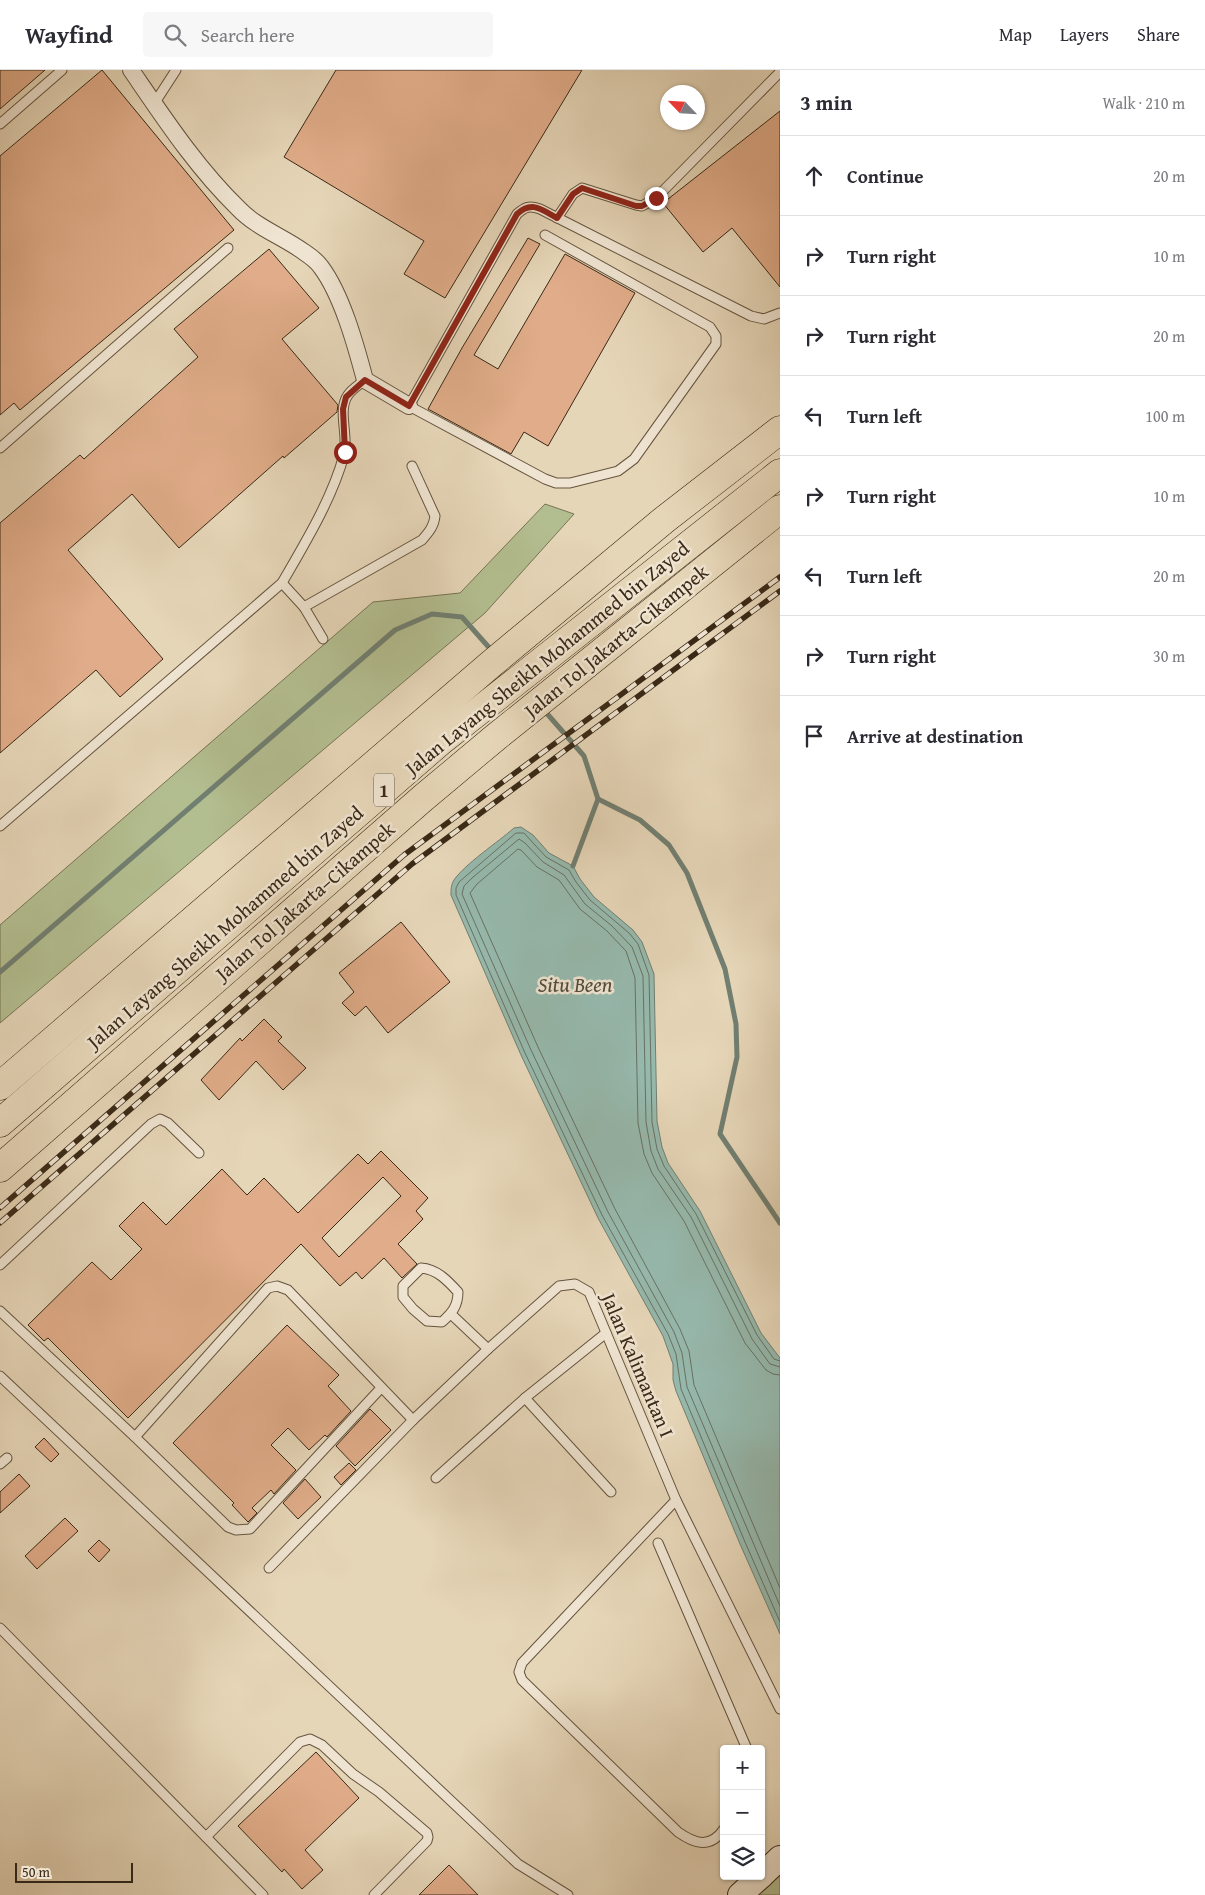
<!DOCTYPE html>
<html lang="en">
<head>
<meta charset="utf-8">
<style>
  :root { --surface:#fff; --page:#f7f7f7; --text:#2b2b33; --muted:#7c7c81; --line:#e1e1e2 }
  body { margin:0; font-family:"Gentium Book Plus",serif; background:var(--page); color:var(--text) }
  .controls { position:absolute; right:15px; bottom:15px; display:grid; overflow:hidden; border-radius:5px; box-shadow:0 1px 4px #0004 }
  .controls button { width:45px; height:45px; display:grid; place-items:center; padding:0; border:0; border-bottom:1px solid var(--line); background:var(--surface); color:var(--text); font:25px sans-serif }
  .compass { position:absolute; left:660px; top:15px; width:45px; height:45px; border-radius:50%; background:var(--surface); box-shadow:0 1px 4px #0004; rotate:295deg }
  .scale { position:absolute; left:15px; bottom:12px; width:118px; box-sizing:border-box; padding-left:5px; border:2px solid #3a2916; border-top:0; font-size:14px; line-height:18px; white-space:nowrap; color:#3a2916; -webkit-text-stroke:4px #efe4d1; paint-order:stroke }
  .stop { position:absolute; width:15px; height:15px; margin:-11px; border:4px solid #8f2418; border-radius:50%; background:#fff }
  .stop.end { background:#8f2418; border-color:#fff; box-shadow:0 1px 5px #0008 }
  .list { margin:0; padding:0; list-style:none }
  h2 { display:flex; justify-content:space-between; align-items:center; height:65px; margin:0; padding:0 20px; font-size:21px }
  h2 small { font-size:16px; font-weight:400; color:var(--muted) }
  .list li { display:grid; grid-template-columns:32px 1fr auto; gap:15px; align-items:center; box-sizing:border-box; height:80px; padding:0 20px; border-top:1px solid var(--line) }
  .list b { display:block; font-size:19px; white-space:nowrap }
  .list em { font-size:16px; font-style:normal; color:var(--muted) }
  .icon { flex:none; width:28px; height:28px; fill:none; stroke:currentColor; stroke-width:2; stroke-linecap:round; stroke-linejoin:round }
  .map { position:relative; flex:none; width:780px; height:1825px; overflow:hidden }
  header { display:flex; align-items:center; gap:30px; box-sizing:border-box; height:70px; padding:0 25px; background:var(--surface); border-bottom:1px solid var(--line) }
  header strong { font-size:24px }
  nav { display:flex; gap:28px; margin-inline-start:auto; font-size:18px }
  .search { width:350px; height:45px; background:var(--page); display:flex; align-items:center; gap:12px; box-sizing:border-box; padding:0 18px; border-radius:5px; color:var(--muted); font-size:19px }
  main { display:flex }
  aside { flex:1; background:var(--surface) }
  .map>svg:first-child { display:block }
  .green { fill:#b3be90; stroke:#767453 }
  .water { fill:#96b9ad; stroke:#717f71 }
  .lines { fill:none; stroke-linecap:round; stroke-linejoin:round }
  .shore { stroke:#687162; stroke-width:1 }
  .stream { stroke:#717f71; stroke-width:5 }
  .building { fill:#e0ac89; stroke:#3a2916; fill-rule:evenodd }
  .lane-casing { stroke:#65543e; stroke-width:11 }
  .street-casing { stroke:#65543e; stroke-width:18 }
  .secondary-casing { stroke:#3a2916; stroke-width:26 }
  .highway-casing { stroke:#3a2916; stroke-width:29 }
  .lane { stroke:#efe4d1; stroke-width:9 }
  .street { stroke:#efe4d1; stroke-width:16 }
  .secondary { stroke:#efe4d1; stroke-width:24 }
  .highway { stroke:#e6d6b8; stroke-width:28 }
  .rail-casing { stroke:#3a2916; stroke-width:5.5 }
  .rail { stroke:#efe4d1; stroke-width:4; stroke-dasharray:11; stroke-linecap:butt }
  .route { stroke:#8f2418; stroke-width:6 }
  .labels { text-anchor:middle; stroke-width:5; stroke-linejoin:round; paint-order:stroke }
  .shield { fill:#efe4d1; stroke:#70614e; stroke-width:1 }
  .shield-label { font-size:19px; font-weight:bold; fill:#3a2916 }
  .street-label { font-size:20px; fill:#3a2916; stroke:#efe4d1 }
  .water-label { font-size:21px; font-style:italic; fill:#514d3c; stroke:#efe4d1 }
</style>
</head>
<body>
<header>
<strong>Wayfind</strong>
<div class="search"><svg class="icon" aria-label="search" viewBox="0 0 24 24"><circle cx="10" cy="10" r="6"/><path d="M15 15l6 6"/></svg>Search here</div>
<nav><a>Map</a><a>Layers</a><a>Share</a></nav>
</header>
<main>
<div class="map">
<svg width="780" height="1825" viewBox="0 0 780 1825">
  <rect width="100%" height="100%" fill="#e6d6b8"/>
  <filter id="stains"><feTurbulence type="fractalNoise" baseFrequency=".004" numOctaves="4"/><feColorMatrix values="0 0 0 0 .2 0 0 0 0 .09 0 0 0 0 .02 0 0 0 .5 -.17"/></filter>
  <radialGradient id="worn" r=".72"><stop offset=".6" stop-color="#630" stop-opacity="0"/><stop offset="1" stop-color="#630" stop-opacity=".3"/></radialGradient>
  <g class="green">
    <polygon points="545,434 574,444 485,543 0,953 0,855 373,532 460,523"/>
    <polygon points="780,1791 780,1825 745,1825"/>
  </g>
  <path class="water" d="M 521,757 L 533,765 L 549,783 L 573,796 L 580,809 L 594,827 L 633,860 L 642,872 L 654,904 L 657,1051 L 662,1077 L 668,1093 L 700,1141 L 761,1263 L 780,1288 L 780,1564 L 740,1474 L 676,1321 L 673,1310 L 673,1294 L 663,1266 L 598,1148 L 521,985 L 451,825 C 451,819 451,815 454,810 C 465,794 498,772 514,758 Z"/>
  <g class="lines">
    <g class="shore">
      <polyline points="780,1291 774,1289 757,1265 696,1144 664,1096 657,1079 652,1052 649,905 638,874 629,863 590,830 576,812 569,800 546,787 524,763 516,763 459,812 456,818 456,825 525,983 602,1145 668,1264 676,1284 681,1319 745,1472 780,1552"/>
      <polyline points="780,1297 770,1294 752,1269 691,1147 658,1099 651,1081 646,1052 643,906 632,877 612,856 585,834 564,805 543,792 525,773 519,769 472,808 464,816 462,824 531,980 608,1142 674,1262 682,1283 687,1317 780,1536"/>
      <polyline points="780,1305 773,1304 766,1300 745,1273 684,1151 652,1103 644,1084 638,1053 635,908 626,881 607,861 580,839 559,810 537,797 521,780 518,779 477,814 470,823 538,977 615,1139 680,1259 689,1281 694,1315 780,1518"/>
    </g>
    <g class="stream">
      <polyline points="543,639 584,686 598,729 640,750 669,775 687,803 725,899 736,954 737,987 720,1064 780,1153"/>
      <polyline points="573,796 598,729"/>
      <polyline points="0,902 395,560 432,544 462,547 493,582"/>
    </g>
  </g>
  <g class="building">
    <polygon points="0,0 45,0 0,39"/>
    <polygon points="102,0 234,160 20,340 14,333 0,345 0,86"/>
    <polygon points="336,0 582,0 445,228 404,204 424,171 284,87"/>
    <polygon points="780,41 780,217 732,158 703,182 663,133"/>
    <polygon points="528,168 540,174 474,285 498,299 565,184 635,223 548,376 524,362 511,384 428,339 462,278"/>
    <polygon points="269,179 319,238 282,269 338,335 337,342 284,388 283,386 179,478 132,424 68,480 163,589 120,627 96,600 0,683 0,453 80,385 84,389 198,287 174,259"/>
    <polygon points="401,852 450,912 388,963 366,936 355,946 342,933 354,922 339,903"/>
    <polygon points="264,949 282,967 278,971 306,998 283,1020 256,991 219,1030 201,1010 240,968 242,971"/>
    <path d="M 381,1081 L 428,1128 L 416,1141 L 423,1149 L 398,1174 L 417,1194 L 402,1208 L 384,1188 L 362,1209 L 356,1202 L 340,1216 L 301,1174 L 128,1348 L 48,1268 L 44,1271 L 28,1255 L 92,1192 L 111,1210 L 142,1179 L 119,1156 L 143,1132 L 166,1155 L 222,1099 L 247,1125 L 264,1108 L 298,1143 L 358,1084 L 368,1094 ZM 383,1107 L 401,1126 L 339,1187 L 322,1168 Z"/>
    <polygon points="287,1255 339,1305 328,1316 351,1341 327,1367 325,1365 309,1380 288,1358 271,1375 296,1400 274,1424 271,1420 252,1438 257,1443 248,1452 232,1435 234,1433 173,1373"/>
    <polygon points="370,1339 391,1360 355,1396 336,1376"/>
    <polygon points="44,1368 59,1384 51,1392 35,1377"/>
    <polygon points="349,1393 356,1400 341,1415 334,1407"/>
    <polygon points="19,1404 30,1416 0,1443 0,1422"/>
    <polygon points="305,1409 321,1427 298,1449 283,1433"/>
    <polygon points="65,1448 78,1461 37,1499 25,1486"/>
    <polygon points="99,1470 110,1480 99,1492 88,1481"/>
    <polygon points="316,1682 359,1728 305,1780 323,1800 302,1819 284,1799 282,1802 238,1756"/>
    <polygon points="449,1795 478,1825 419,1825"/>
  </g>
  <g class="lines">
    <defs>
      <g id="lane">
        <polyline points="154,34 176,0"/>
        <polyline points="0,54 62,0"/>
        <polyline points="557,148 573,124 582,118 636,135 642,136 656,128 780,2"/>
        <path d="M 545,165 L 710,257 L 716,266 L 716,274 L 634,389 L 618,401 L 570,413 L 556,413 L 545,409 L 409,336 L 517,144 C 525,137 529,135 540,139 L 751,246 L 764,249 L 780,243"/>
        <polyline points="0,378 228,178"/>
        <polyline points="282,513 304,537 323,569"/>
        <path d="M 304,537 L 422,470 C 429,462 434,456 435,446 L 412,396"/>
        <path d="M 0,756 L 282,513 C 305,473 332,429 344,385 C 349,367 337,340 348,325 C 352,319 359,315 365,310"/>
        <polyline points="0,1195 151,1054 160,1049 168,1053 199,1083"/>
        <path d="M 421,1198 C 437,1199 448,1211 458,1222 C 458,1236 452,1243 442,1252 L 427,1251 L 413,1239 L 403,1227 L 403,1216 Z"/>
        <polyline points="0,1241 135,1367 228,1457 236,1460 250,1459 381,1318"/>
        <polyline points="451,1244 488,1279"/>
        <polyline points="606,1263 525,1328 611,1422"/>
        <polyline points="0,1306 518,1794 568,1825"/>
        <polyline points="135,1367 268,1218 277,1216 288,1220 413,1350"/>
        <polyline points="0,1394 7,1388"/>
        <polyline points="436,1408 525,1328"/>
        <path d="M 676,1430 L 522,1593 L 519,1602 L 522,1610 L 678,1762 C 695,1774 710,1779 724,1759"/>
        <polyline points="658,1473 747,1679"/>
        <polyline points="269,1498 413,1350 488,1279 559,1216 575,1214 589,1222 676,1430 780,1639"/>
        <polyline points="0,1558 263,1825"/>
        <polyline points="206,1767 300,1672 310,1669 322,1675 353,1704 379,1722 427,1763 428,1767 427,1771 374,1825"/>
      </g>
      <path id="street" d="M 131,0 C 164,48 196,97 238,138 C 257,158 282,166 304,182 C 310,186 317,191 321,197 C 342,225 356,276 365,310 L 409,336"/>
      <g id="secondary">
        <polyline points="761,1806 780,1788"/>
        <polyline points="740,1825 761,1806"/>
      </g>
      <g id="highway">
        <polyline points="0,1016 491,594 664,450 780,360"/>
        <polyline points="0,1053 442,670 780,403"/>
        <polyline points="0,1098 423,728 496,667 780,439"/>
      </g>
    </defs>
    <use href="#lane" class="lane-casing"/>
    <use href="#street" class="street-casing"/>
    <use href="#secondary" class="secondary-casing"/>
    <use href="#highway" class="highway-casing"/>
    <use href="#lane" class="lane"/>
    <use href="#street" class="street"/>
    <use href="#secondary" class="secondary"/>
    <use href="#highway" class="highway"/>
    <defs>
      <g id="rail">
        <polyline points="0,1138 404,785 780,507"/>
        <polyline points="0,1153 412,794 780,521"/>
      </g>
    </defs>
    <use href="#rail" class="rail-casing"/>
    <use href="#rail" class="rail"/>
  </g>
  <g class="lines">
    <path class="route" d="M 345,382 L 343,339 L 346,327 L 365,310 L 409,336 L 517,144 C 532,130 542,140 557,148 L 573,124 L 582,118 L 636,136 L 642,136 L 656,128"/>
  </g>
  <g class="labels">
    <rect class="shield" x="374" y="703.5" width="20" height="33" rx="4"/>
    <g class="shield-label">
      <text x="384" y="727">1</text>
    </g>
    <g class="street-label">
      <text transform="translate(616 571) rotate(-39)" y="7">Jalan Tol Jakarta–Cikampek</text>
      <text transform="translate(547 588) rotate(-39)" y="7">Jalan Layang Sheikh Mohammed bin Zayed</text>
      <text transform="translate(305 831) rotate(-41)" y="7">Jalan Tol Jakarta–Cikampek</text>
      <text transform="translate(225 857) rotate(-41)" y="7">Jalan Layang Sheikh Mohammed bin Zayed</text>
      <text transform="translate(638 1295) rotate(67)" y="7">Jalan Kalimantan I</text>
    </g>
    <g class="water-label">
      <text x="575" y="922">Situ Been</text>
    </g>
  </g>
  <rect width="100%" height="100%" filter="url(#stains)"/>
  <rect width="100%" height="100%" fill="url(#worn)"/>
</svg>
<div class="controls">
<button>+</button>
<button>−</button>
<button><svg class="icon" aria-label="layers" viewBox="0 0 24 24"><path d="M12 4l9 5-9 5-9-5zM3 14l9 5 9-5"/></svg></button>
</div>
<svg class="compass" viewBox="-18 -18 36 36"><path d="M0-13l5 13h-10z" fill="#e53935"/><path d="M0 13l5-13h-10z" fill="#7c7c81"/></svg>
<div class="scale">50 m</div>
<div class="stop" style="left:345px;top:382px"></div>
<div class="stop end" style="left:656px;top:128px"></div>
</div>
<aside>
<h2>3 min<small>Walk · 210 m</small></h2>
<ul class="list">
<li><svg class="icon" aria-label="ahead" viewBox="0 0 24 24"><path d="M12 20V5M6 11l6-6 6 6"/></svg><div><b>Continue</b></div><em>20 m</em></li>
<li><svg class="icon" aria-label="right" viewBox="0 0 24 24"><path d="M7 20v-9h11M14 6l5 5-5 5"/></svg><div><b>Turn right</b></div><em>10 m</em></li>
<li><svg class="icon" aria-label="right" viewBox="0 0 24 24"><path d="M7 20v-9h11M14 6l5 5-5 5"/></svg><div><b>Turn right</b></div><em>20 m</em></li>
<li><svg class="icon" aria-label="left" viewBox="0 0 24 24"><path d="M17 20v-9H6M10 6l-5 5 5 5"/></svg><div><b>Turn left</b></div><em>100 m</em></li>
<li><svg class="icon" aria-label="right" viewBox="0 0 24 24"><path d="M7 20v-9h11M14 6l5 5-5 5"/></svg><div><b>Turn right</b></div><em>10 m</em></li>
<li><svg class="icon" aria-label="left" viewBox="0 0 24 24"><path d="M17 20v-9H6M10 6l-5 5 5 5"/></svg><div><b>Turn left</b></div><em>20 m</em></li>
<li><svg class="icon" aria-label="right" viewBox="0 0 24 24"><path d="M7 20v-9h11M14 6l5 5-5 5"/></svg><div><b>Turn right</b></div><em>30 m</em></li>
<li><svg class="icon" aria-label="arrive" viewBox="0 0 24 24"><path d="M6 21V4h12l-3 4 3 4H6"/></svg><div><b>Arrive at destination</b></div></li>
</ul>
</aside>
</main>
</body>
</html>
